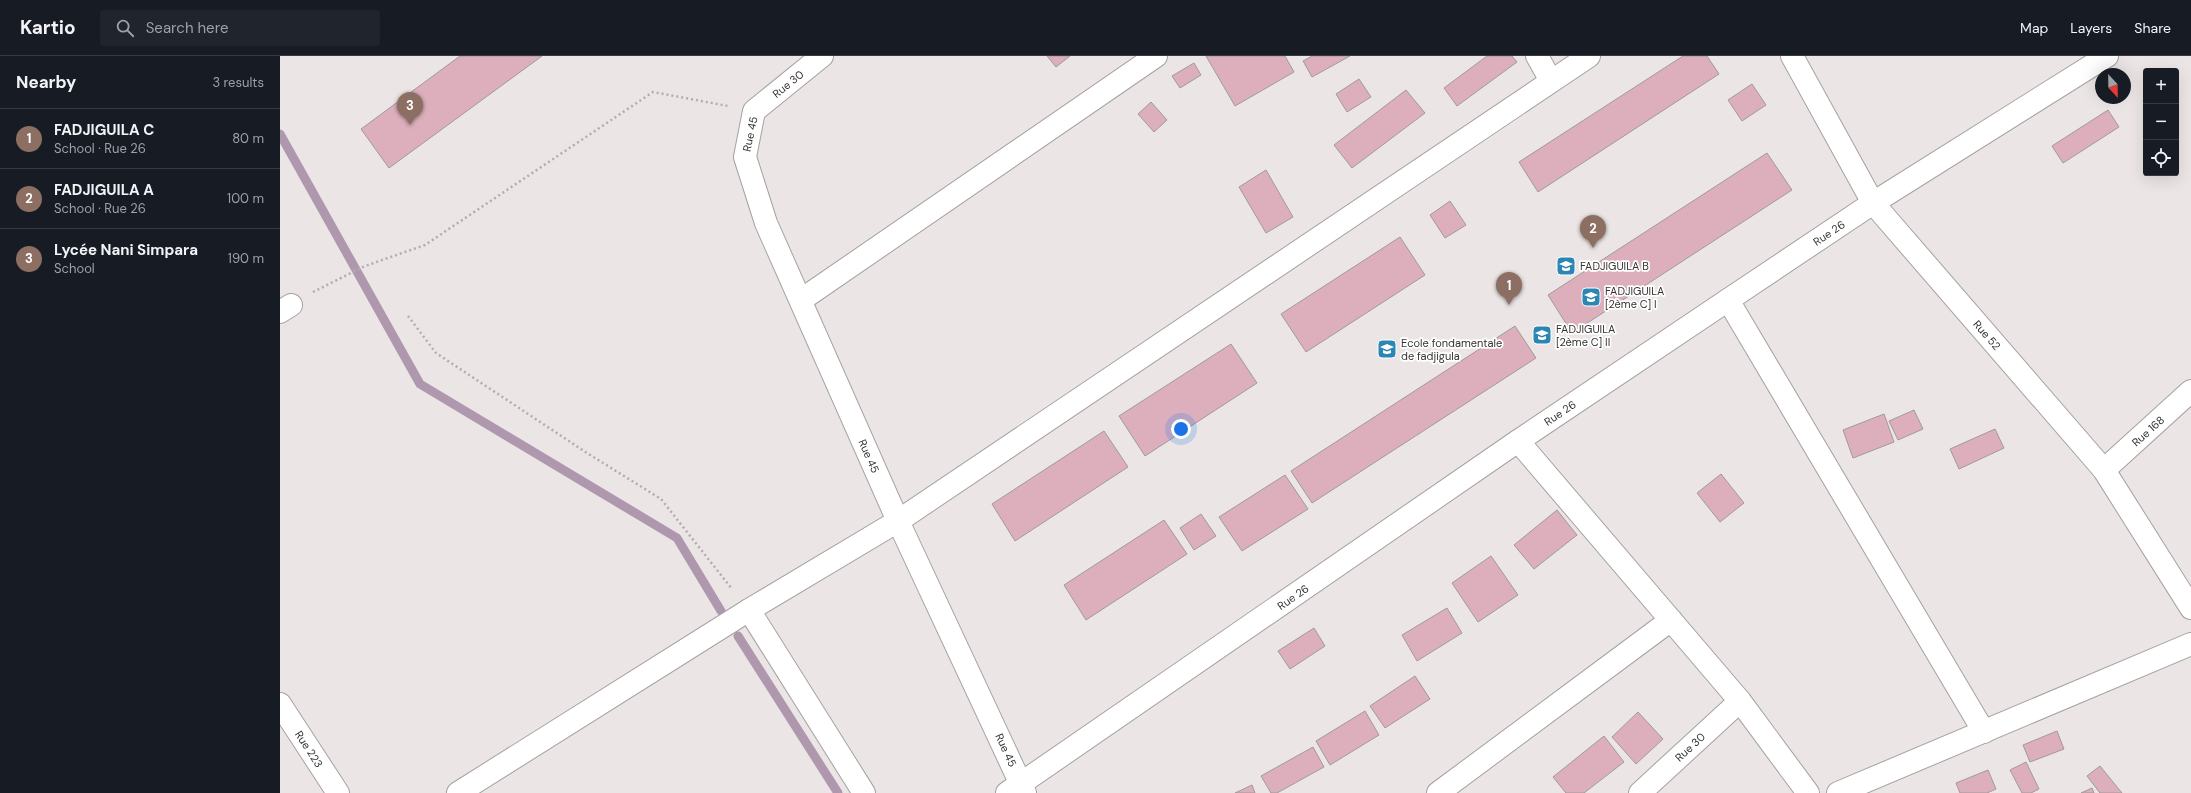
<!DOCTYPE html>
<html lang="en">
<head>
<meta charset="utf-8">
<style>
  :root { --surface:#171b24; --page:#20242c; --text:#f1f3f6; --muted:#9ea1a6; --line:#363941; --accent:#2b86b3 }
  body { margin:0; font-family:"DM Sans",sans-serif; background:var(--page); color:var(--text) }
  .controls { position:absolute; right:12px; top:12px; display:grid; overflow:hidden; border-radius:4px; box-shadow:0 4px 16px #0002 }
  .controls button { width:36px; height:36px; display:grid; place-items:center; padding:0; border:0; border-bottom:1px solid var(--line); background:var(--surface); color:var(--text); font:20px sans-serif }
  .compass { position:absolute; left:1815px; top:12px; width:36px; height:36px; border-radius:50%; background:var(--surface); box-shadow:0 4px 16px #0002; rotate:158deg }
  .you { position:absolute; left:901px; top:373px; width:14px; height:14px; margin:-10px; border:3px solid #fff; border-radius:50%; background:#1a73e8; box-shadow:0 0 0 6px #1a73e833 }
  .badge { display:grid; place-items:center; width:26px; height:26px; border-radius:50%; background:var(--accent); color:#fff; font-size:13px; font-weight:700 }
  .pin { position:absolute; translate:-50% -33px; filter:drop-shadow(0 1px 2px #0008) }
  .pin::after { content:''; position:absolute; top:21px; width:14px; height:12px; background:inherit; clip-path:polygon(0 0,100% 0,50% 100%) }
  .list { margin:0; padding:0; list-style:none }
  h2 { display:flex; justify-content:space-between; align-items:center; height:52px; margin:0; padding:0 16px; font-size:17px }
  h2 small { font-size:13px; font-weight:400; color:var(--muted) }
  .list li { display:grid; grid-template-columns:26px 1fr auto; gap:12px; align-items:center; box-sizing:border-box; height:60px; padding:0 16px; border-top:1px solid var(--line) }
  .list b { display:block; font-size:15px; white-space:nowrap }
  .list p { margin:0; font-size:13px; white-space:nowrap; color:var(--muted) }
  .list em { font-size:13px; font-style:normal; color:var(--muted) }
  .icon { flex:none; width:22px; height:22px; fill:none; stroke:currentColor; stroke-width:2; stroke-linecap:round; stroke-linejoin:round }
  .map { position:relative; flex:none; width:1911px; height:737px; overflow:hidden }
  header { display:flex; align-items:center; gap:24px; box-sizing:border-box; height:56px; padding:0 20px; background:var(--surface); border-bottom:1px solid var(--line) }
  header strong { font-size:19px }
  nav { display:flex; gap:22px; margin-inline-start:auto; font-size:14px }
  .search { width:280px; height:36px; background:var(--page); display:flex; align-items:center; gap:10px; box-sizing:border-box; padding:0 14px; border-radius:4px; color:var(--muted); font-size:15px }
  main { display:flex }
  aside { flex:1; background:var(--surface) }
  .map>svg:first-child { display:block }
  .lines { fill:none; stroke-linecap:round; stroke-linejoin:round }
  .stream { stroke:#af97ad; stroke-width:9 }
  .building { fill:#ddafbd; stroke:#9f9a9b }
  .street-casing { stroke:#a6a1a0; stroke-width:24 }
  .path { stroke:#b1adac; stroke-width:2.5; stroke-dasharray:2 3; stroke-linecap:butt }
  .street { stroke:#fff; stroke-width:22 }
  .labels { text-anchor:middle; stroke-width:3.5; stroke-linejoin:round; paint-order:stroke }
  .street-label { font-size:11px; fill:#353332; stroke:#fff }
  .poi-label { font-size:11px; fill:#353332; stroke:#fff; text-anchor:start }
</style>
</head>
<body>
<header>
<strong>Kartio</strong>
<div class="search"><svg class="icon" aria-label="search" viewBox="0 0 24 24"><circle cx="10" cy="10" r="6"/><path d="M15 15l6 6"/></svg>Search here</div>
<nav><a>Map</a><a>Layers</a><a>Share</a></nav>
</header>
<main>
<aside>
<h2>Nearby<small>3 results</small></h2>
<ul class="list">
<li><span class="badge" style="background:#8d6e63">1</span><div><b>FADJIGUILA C</b><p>School · Rue 26</p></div><em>80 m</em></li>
<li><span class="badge" style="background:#8d6e63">2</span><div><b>FADJIGUILA A</b><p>School · Rue 26</p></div><em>100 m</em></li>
<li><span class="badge" style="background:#8d6e63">3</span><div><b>Lycée Nani Simpara</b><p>School</p></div><em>190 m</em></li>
</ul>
</aside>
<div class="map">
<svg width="1911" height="737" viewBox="0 0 1911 737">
  <rect width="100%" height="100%" fill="#ebe6e5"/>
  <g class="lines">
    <g class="stream">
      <polyline points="0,78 140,328 397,482 441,555"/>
      <polyline points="458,580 558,737"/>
    </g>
  </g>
  <g class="building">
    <polygon points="180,0 262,0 109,112 81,73"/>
    <polygon points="767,0 790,0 776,11"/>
    <polygon points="926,0 1005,0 1014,16 955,50"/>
    <polygon points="1032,0 1070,0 1032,21 1023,5"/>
    <polygon points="1207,0 1232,0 1237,6 1177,50 1164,32"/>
    <polygon points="1403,0 1427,0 1439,18 1258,136 1239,106"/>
    <polygon points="914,7 921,19 900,32 892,20"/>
    <polygon points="1079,23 1091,41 1067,56 1056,38"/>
    <polygon points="1472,28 1486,49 1462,65 1448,44"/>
    <polygon points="1126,34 1145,57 1072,112 1054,89"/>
    <polygon points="871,46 887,64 874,76 858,58"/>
    <polygon points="1828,54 1839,71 1783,107 1772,90"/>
    <polygon points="1487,97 1512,134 1292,277 1268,239"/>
    <polygon points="986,114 1013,161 986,177 959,131"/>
    <polygon points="1170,145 1186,169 1165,182 1150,159"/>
    <polygon points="1120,181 1145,219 1026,296 1001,258"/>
    <polygon points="1235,270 1256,302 1032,447 1011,415"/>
    <polygon points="951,288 977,327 865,400 839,360"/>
    <polygon points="1634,354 1643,373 1618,384 1609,365"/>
    <polygon points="1604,358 1614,386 1573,402 1563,374"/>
    <polygon points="1715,373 1724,392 1679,413 1670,393"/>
    <polygon points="824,375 848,411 735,485 712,448"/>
    <polygon points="1441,418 1464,447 1440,466 1417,437"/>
    <polygon points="1005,419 1028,453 962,495 939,461"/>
    <polygon points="1277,454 1297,479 1254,513 1234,489"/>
    <polygon points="921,458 936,480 914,494 900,472"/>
    <polygon points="884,464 907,498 806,564 784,529"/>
    <polygon points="1211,500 1238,539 1198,566 1172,527"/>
    <polygon points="1167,552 1182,577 1137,605 1122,579"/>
    <polygon points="1034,572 1045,590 1010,613 998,595"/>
    <polygon points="1135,620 1150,643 1105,672 1090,650"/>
    <polygon points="1085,655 1099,679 1050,709 1036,685"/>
    <polygon points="1358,656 1383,683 1356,708 1332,681"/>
    <polygon points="1777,675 1784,693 1750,706 1743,689"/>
    <polygon points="1324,680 1344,706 1304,737 1286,737 1273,721"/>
    <polygon points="1033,691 1044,711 997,737 991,737 981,720"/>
    <polygon points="1746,706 1759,733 1751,737 1742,737 1730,714"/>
    <polygon points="1820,710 1842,737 1820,737 1807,720"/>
    <polygon points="1708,714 1716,733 1707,737 1680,737 1676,727"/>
    <polygon points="972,729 975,737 955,737"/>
    <polygon points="1812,732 1814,737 1801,737"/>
  </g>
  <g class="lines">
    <defs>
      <g id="street">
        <polyline points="542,0 474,55 465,101 486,167 618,465 745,737"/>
        <polyline points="1257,0 1271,25"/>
        <polyline points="1512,0 1593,147 1824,414 1911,552"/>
        <polyline points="521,244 876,0"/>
        <polyline points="1448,244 1704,676"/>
        <polyline points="0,256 11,249"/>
        <polyline points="1238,385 1460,645 1528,737"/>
        <polyline points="1824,414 1911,335"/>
        <polyline points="469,554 584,737"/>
        <polyline points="0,648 58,737"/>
        <polyline points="178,737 469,554 618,465 1309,0"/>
        <polyline points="727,737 1238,385 1448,244 1593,147 1827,0"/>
        <polyline points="1158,737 1391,564"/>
        <polyline points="1360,737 1460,645"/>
        <polyline points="1558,737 1911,588"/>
      </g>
    </defs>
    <use href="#street" class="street-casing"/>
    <g class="path">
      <polyline points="33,236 85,210 145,189 373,36 448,50"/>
      <polyline points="128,260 156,297 307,397 381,443 452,533"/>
    </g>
    <use href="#street" class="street"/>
  </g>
  <defs>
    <symbol id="school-square" viewBox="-11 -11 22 22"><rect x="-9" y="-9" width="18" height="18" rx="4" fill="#2b86b3" stroke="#fff"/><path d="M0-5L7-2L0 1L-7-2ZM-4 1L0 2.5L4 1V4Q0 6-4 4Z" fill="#fff"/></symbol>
  </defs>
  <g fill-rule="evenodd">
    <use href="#school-square" x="1275" y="199" width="22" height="22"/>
    <use href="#school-square" x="1300" y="230" width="22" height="22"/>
    <use href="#school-square" x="1251" y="268" width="22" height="22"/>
    <use href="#school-square" x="1096" y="282" width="22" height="22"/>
  </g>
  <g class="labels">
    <g class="street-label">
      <text transform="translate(508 28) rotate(-39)" y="4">Rue 30</text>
      <text transform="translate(470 78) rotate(-78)" y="4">Rue 45</text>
      <text transform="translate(1549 177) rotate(-34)" y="4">Rue 26</text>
      <text transform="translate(1707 279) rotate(49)" y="4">Rue 52</text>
      <text transform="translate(1280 357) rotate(-34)" y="4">Rue 26</text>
      <text transform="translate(1868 375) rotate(-42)" y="4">Rue 168</text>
      <text transform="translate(589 400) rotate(66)" y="4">Rue 45</text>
      <text transform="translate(1013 541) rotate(-35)" y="4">Rue 26</text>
      <text transform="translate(1410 691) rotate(-43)" y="4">Rue 30</text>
      <text transform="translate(29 693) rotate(57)" y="4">Rue 223</text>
      <text transform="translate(726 694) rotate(65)" y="4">Rue 45</text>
    </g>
    <g class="poi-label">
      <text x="1300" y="214">FADJIGUILA B</text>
      <text x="1325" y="239">FADJIGUILA<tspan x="1325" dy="13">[2ème C] I</tspan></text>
      <text x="1276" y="277">FADJIGUILA<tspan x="1276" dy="13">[2ème C] II</tspan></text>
      <text x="1121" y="291">Ecole fondamentale<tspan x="1121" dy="13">de fadjigula</tspan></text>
    </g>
  </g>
</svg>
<div class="controls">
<button>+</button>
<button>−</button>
<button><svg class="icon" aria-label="locate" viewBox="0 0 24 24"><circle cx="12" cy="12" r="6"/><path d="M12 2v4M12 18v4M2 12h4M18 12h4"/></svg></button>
</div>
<svg class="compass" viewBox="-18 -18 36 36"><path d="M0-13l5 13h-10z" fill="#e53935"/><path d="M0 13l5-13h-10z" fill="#9ea1a6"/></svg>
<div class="you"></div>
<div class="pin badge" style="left:1229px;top:249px;background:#8d6e63">1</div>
<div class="pin badge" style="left:1313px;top:192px;background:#8d6e63">2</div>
<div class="pin badge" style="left:130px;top:69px;background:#8d6e63">3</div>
</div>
</main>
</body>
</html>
